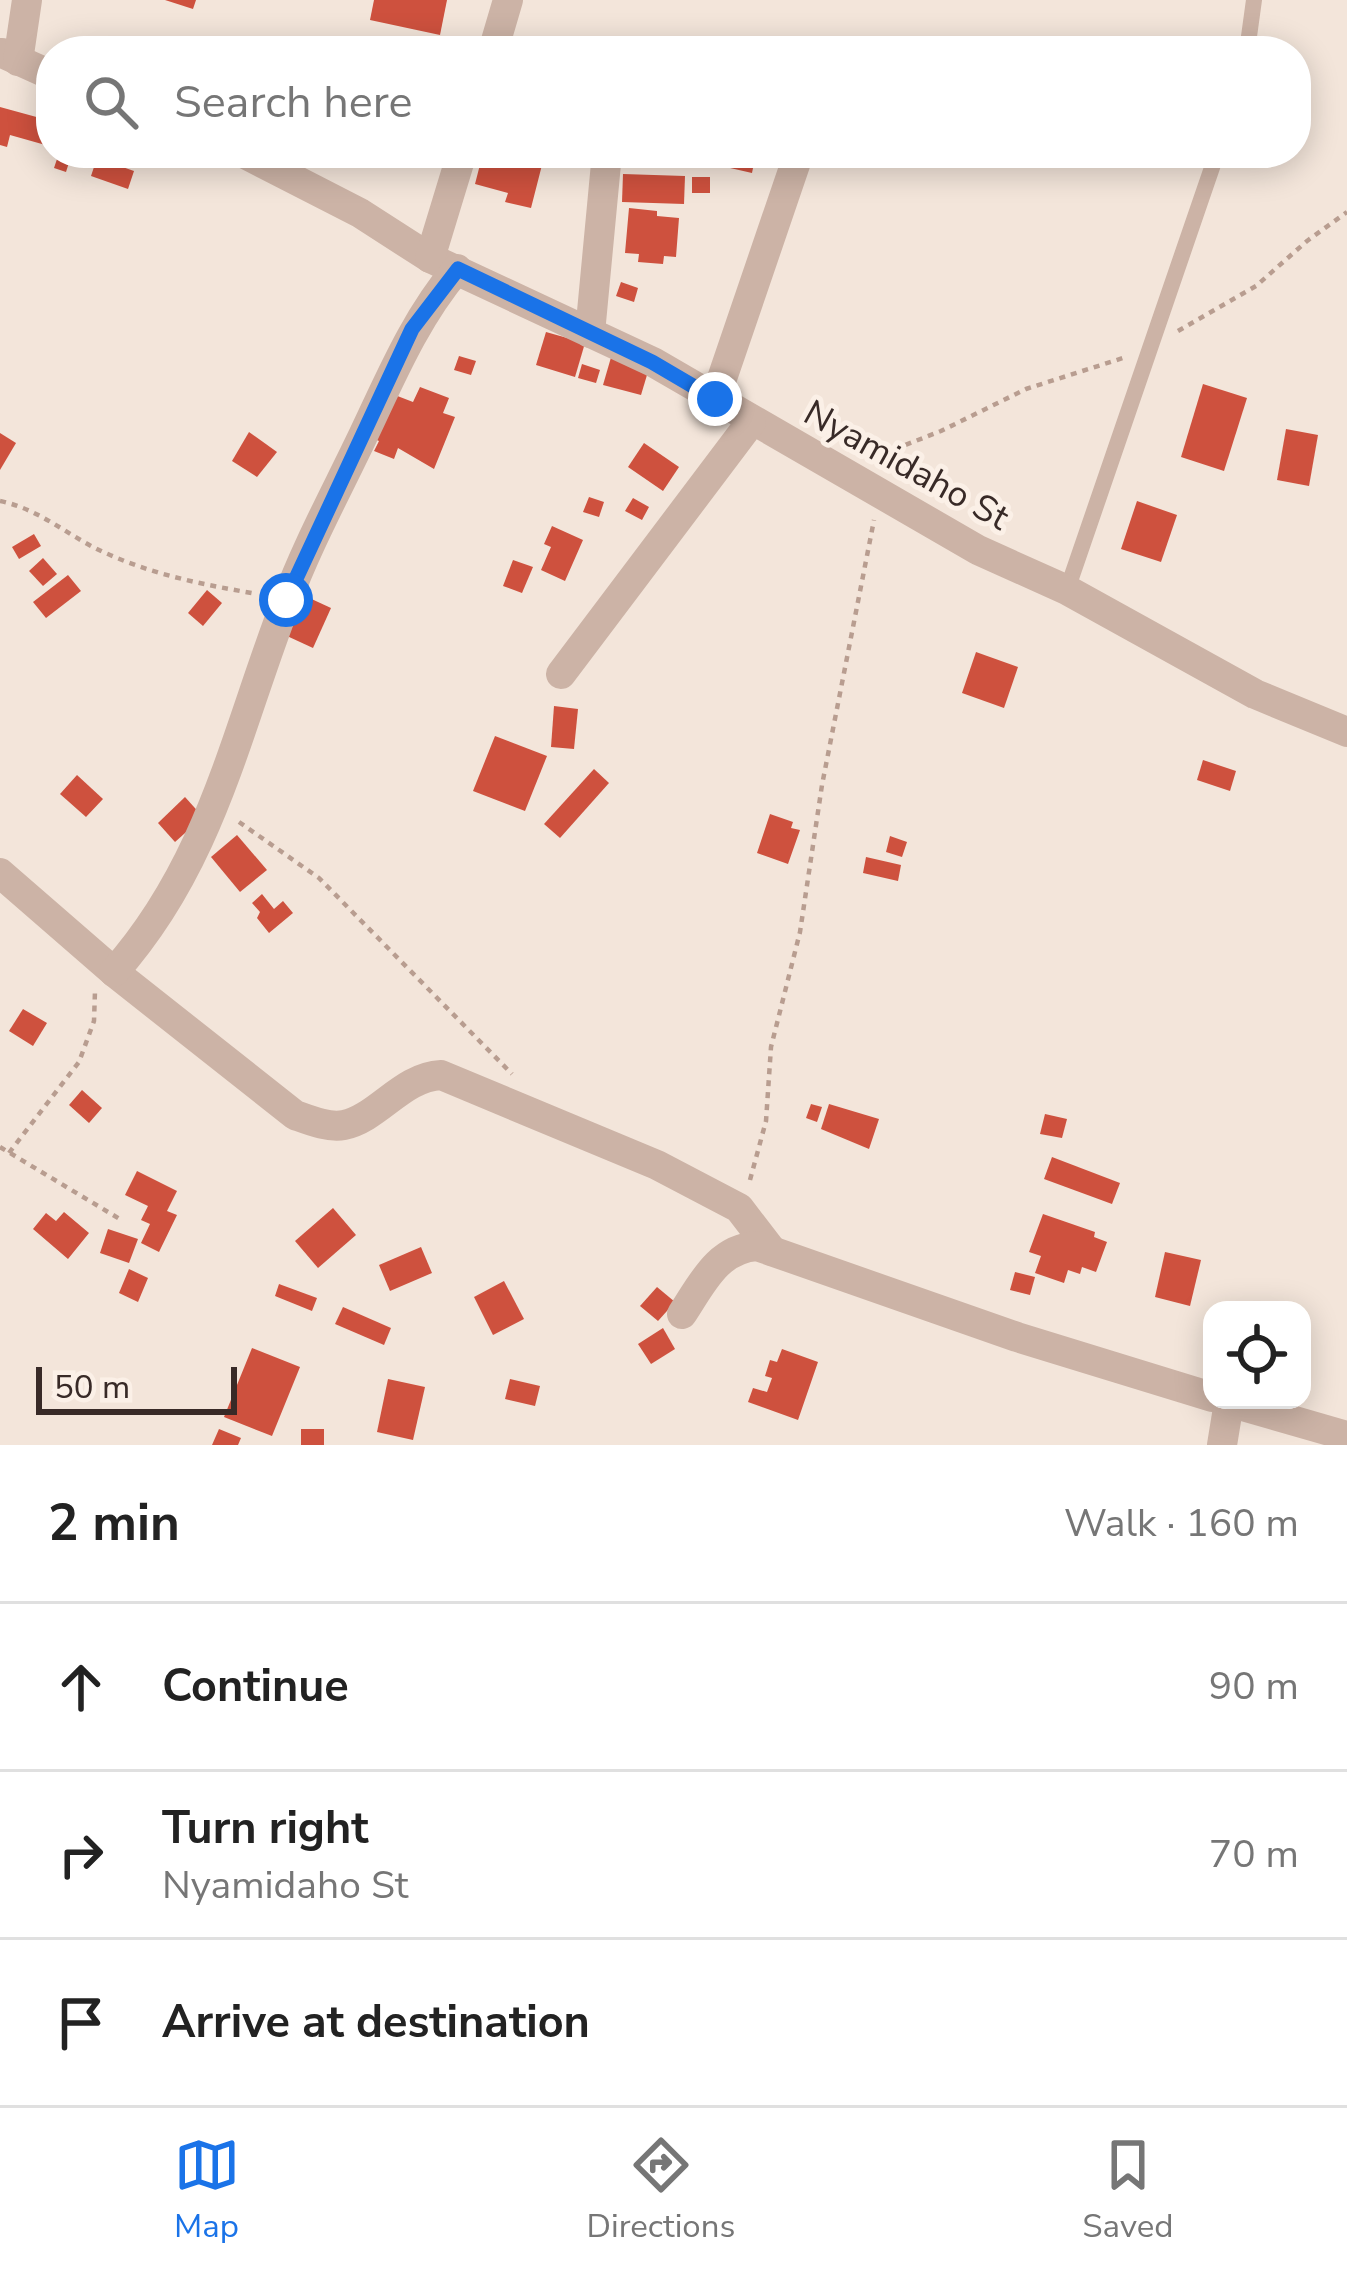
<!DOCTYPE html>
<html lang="en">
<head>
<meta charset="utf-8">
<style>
  :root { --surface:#fff; --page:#f2f2f2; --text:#222; --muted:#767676; --line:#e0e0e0; --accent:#1a73e8 }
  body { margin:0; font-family:"Nunito Sans",sans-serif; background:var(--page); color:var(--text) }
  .controls { position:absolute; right:36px; bottom:36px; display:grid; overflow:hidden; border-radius:24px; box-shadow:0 6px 30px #0003 }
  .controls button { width:108px; height:108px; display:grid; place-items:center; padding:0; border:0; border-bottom:3px solid var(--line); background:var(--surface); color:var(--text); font:60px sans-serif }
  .scale { position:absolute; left:36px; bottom:30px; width:201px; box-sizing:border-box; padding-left:12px; border:6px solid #382a27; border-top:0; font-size:33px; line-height:42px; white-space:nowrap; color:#382a27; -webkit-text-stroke:9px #fbf0e7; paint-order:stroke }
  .stop { position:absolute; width:36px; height:36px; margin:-27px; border:9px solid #1a73e8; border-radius:50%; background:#fff }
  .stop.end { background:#1a73e8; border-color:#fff; box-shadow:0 3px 12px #0008 }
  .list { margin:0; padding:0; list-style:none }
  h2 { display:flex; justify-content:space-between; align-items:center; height:156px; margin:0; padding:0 48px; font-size:51px }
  h2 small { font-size:39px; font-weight:400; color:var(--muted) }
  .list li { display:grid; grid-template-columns:78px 1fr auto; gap:36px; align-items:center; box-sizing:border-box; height:168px; padding:0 48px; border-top:3px solid var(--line) }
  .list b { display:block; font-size:45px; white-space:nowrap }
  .list p { margin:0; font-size:39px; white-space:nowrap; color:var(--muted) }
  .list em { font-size:39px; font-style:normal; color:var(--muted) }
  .icon { flex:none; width:66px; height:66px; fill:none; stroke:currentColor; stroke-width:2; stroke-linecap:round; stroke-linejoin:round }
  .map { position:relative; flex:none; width:1347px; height:1445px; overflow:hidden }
  .search { position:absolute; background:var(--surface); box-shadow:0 6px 30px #0003; left:36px; right:36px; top:36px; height:132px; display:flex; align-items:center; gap:30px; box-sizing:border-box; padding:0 42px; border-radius:48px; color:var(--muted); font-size:45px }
  .sheet { height:660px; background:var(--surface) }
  nav { display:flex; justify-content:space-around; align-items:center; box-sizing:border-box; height:168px; border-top:3px solid var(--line); background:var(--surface); font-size:33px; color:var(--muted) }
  nav a { display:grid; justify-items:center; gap:6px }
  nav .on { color:var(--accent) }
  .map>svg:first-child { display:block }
  .building { fill:#ce513e }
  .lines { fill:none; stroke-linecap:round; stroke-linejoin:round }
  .path { stroke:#b89d90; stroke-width:4.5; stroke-dasharray:6 6; stroke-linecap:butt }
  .lane { stroke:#ccb3a6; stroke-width:16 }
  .street { stroke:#ccb3a6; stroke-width:30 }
  .route { stroke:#1a73e8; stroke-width:15 }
  .labels { text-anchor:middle; stroke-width:10; stroke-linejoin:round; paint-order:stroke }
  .street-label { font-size:36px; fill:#382a27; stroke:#fbf0e7 }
</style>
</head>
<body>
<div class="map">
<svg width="1347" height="1445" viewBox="0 0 1347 1445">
  <rect width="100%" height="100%" fill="#f3e5da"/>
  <g class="building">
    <polygon points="165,0 196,0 193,9"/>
    <polygon points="374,0 447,0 440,35 370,20"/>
    <polygon points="0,107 51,121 49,146 10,135 7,147 0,145"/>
    <polygon points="483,153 542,165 531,208 505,202 508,193 475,184"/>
    <polygon points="696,153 756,153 752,173 695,160"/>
    <polygon points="58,156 70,159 66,172 54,168"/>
    <polygon points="97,158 134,171 128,189 91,176"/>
    <polygon points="623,174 685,176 684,204 622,202"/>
    <rect x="692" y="177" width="18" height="16"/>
    <polygon points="629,208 657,211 657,216 679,218 676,257 664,256 663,264 638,262 639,254 625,253"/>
    <polygon points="621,282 638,288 634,302 616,296"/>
    <polygon points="546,332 585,343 575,377 536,365"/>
    <polygon points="612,354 650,365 641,395 603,385"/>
    <polygon points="459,356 476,361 471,375 454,370"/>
    <polygon points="582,364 600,370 596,383 578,378"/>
    <polygon points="1203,384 1247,398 1224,471 1181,457"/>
    <polygon points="420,387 449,398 443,413 455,417 434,469 398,448 394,459 374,451 379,441 370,437 387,392 413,402"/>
    <polygon points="1286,429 1318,435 1309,486 1277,480"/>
    <polygon points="249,432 277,452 257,477 232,461"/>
    <polygon points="0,433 16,443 0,470"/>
    <polygon points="644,443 679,467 663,491 628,467"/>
    <polygon points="589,497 604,502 599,517 583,512"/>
    <polygon points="633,498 649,507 642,520 625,511"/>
    <polygon points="1137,501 1177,515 1161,562 1121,549"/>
    <polygon points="552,526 583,540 565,581 541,570 551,547 544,544"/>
    <polygon points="34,534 41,546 19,559 12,547"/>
    <polygon points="43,558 57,574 43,586 29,571"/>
    <polygon points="513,560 533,567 522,593 503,586"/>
    <polygon points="68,575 81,591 46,618 33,602"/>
    <polygon points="207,590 222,603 203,626 188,613"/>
    <polygon points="305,596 331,608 313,648 287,636"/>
    <polygon points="976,652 1018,667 1004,708 962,693"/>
    <polygon points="554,706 578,709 574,749 551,747"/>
    <polygon points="495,736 547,756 525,811 473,791"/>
    <polygon points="1203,760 1236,771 1230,791 1197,780"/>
    <polygon points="594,769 609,783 560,838 544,824"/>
    <polygon points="77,775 103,799 86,817 60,794"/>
    <polygon points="185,797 203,817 175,842 158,823"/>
    <polygon points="770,814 793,822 791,828 800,830 788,864 757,853"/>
    <polygon points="237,835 267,870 240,892 211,857"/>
    <polygon points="890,836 907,842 902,857 886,852"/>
    <polygon points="866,857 901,865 898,881 863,873"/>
    <polygon points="262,894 274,909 283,901 293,913 269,933 257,918 260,912 252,903"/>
    <polygon points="23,1009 47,1023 33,1046 9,1031"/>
    <polygon points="82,1090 102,1108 89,1123 69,1105"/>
    <polygon points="811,1104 822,1107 817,1122 806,1118"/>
    <polygon points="829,1104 879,1119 869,1149 821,1129"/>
    <polygon points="1045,1114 1067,1119 1062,1138 1040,1134"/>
    <polygon points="1052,1157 1120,1183 1112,1204 1044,1179"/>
    <polygon points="137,1171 177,1191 167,1211 177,1215 159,1252 141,1243 150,1224 141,1220 148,1206 125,1195"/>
    <polygon points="333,1208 356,1235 318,1268 295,1241"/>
    <polygon points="64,1212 89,1233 68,1259 33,1229 46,1213 56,1221"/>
    <polygon points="1043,1214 1095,1232 1094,1237 1107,1242 1096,1272 1082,1267 1080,1274 1068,1270 1064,1283 1035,1273 1041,1256 1029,1252"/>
    <polygon points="108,1229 138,1239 129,1263 100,1253"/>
    <polygon points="421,1247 432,1273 390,1291 379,1265"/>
    <polygon points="1165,1252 1201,1260 1190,1306 1155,1297"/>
    <polygon points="129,1269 148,1278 138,1302 119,1293"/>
    <polygon points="1015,1272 1035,1277 1030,1295 1010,1290"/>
    <polygon points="504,1281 524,1319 493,1335 474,1297"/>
    <polygon points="279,1284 317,1298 312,1311 275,1296"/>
    <polygon points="657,1287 675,1302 658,1321 640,1306"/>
    <polygon points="343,1307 391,1328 384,1345 335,1324"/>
    <polygon points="663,1328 675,1349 651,1364 638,1344"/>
    <polygon points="252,1348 300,1367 272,1436 224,1417"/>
    <polygon points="782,1349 818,1362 798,1420 748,1402 753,1388 767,1392 772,1378 765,1376 770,1360 777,1362"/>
    <polygon points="388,1379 425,1387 413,1440 377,1432"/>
    <polygon points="510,1379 540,1386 535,1406 505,1399"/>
    <polygon points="219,1429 241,1438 238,1445 212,1445"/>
    <rect x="301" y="1429" width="23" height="16"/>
  </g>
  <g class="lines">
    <g class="path">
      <polyline points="1178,331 1256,286 1307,241 1347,212"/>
      <polyline points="872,458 941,431 1026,389 1123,358"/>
      <path d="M 0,501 C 43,510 71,539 110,555 C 158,576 206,585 257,594"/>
      <polyline points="239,822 319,878 512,1074"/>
      <polyline points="0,1147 123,1221"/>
      <polyline points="9,1153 79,1062 94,1021 95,991"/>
      <polyline points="750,1180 766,1121 771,1047 800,932 822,785 874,520"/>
    </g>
    <g class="lane">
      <polyline points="1247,51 1254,0"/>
      <polyline points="1067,590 1217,153"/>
    </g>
    <g class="street">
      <polyline points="493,51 508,0"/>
      <polyline points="2,53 51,75"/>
      <polyline points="18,61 27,0"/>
      <polyline points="243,153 360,213 430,258 653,362 978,550 1067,590 1255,694 1347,732"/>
      <polyline points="430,258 462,153"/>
      <polyline points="590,333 607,153"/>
      <polyline points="715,399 799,153"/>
      <polyline points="561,674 751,422"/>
      <path d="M 0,873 L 114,972 L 295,1115 C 309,1120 328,1128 344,1125 C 378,1118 402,1077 441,1075 L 657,1165 L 739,1208 L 772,1251"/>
      <path d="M 114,972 C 211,863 235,734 286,602 C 306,548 334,496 359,444 C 389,382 413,321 457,269"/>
      <path d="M 682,1314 C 702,1284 717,1249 757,1246 L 1017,1337 L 1212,1397"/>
      <polyline points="1222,1400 1347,1436"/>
      <polyline points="1222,1445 1229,1402"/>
    </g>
  </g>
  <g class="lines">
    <polyline class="route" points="286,600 412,329 458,269 652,362 715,399"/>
  </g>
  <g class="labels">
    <g class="street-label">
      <text transform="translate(907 464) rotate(29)" y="13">Nyamidaho St</text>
    </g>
  </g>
</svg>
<div class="controls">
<button><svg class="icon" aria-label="locate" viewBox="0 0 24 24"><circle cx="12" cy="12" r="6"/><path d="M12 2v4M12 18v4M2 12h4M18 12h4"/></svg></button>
</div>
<div class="scale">50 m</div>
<div class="stop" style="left:286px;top:600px"></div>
<div class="stop end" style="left:715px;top:399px"></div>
<div class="search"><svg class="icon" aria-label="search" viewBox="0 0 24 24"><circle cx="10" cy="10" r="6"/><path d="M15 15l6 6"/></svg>Search here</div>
</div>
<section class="sheet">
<h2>2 min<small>Walk · 160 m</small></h2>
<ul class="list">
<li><svg class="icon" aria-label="ahead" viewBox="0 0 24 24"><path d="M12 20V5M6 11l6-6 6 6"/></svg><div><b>Continue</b></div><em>90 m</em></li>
<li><svg class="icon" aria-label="right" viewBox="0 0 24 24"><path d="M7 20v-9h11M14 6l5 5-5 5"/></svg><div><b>Turn right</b><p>Nyamidaho St</p></div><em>70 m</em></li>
<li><svg class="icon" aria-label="arrive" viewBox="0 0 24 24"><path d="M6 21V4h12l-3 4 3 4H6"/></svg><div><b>Arrive at destination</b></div></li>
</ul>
</section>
<nav>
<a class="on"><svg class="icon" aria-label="map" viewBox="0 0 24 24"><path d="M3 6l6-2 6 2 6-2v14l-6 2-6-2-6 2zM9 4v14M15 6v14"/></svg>Map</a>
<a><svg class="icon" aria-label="directions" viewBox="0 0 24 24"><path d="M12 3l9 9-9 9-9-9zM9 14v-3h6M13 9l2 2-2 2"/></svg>Directions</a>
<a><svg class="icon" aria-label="saved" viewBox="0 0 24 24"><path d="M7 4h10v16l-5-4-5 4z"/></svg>Saved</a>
</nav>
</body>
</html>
